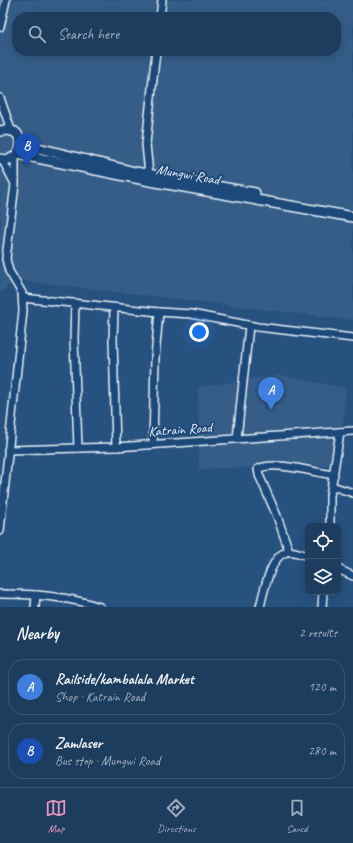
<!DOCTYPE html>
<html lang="en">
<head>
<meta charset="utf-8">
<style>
  :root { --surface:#1d3d5f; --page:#2a4868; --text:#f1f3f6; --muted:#a0aebd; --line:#3b5674; --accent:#e797bd }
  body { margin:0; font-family:Caveat,sans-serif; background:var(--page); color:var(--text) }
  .controls { position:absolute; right:12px; bottom:12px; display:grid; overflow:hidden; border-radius:8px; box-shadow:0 2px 10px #0003 }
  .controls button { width:36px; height:36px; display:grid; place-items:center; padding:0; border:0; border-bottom:1px solid var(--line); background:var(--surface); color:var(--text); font:20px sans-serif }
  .you { position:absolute; left:199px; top:332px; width:14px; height:14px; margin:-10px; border:3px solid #fff; border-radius:50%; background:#1a73e8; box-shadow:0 0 0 6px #1a73e833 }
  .badge { display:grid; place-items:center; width:26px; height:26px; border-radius:50%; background:var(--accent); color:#fff; font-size:13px; font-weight:700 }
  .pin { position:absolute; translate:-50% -33px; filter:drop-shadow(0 1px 2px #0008) }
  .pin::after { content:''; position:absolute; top:21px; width:14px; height:12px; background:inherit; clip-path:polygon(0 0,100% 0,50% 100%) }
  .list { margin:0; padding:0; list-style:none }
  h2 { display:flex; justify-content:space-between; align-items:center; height:52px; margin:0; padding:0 16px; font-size:17px }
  h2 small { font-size:13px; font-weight:400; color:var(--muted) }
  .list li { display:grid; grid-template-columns:26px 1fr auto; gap:12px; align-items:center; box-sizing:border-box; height:56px; margin:0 8px 8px; padding:0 8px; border:1px solid var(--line); border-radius:16px }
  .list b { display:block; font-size:15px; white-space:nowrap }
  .list p { margin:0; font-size:13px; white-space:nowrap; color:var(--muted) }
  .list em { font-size:13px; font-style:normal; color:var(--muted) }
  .icon { flex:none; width:22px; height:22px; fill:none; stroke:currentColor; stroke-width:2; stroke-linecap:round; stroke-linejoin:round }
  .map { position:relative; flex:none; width:353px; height:607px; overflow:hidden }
  .search { position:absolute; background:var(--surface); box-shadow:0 2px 10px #0003; left:12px; right:12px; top:12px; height:44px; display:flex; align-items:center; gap:10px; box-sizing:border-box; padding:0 14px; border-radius:16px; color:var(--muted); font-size:15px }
  .sheet { height:180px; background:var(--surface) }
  nav { display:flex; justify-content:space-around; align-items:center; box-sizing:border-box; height:56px; border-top:1px solid var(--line); background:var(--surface); font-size:11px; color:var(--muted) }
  nav a { display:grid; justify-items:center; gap:2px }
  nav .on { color:var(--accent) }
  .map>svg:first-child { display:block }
  .built { fill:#355d88; fill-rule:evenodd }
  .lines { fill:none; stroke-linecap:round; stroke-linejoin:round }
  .minor-casing { stroke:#e8f1f8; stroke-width:10 }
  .major-casing { stroke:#e8f1f8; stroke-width:12 }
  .minor { stroke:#1f4a7a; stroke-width:7 }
  .major { stroke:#1f4a7a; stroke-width:9 }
  .labels { text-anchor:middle; stroke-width:4; stroke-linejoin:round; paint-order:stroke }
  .street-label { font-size:14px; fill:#e8f1f8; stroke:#1f4a7a }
</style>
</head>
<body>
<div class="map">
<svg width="353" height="607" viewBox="0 0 353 607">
  <rect width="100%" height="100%" fill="#27517f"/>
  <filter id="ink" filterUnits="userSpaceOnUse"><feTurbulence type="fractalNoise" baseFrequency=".025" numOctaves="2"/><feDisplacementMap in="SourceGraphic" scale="8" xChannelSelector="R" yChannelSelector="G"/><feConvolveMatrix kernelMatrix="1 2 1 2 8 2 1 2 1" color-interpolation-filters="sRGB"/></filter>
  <g filter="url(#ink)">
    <g class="built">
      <path d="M 0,0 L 353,0 L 353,320 L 16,280 L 0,293 ZM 17,17 L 336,17 L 336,51 L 17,51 Z"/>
      <polygon points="279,375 346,388 339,465 199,469 198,387"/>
    </g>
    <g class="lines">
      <defs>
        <g id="minor">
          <polyline points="160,17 162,0"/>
          <polyline points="0,27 6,0"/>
          <polyline points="0,98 11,130"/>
          <polyline points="2,159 14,182"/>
          <polyline points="149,174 146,144 156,51"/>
          <polyline points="23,298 159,312"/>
          <polyline points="75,303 74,339 78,448"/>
          <polyline points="114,308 113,340 116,447"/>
          <polyline points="237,438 249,326"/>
          <polyline points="153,444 155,358 159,312 191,314 258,327 353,338"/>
          <polyline points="8,450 116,447 353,431"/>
          <polyline points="332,486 353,493"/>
          <polyline points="330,526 330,496 340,432"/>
          <polyline points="0,531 23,311 22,293 9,271 6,259 15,184 15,157"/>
          <path d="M 289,551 L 277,516 L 259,475 L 258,469 C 273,460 316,473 334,475"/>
          <polyline points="338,569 353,576"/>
          <path d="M 0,594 C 34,594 68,596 100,607"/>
          <polyline points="35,607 36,595"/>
          <path d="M 260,607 C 263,594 270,559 284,553 C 292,549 300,554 308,556"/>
          <polyline points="322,607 323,592"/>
        </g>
        <g id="major">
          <path d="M 0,131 L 7,130 L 15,132 C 28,145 17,163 0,159"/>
          <polyline points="22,144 135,172 255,193"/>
          <polyline points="18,154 150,181 353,217"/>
        </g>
      </defs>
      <use href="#minor" class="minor-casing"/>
      <use href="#major" class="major-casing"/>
      <use href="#minor" class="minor"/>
      <use href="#major" class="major"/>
    </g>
  </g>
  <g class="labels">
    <g class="street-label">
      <text transform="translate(188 174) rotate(10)" y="5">Mungwi Road</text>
      <text transform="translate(180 429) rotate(-4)" y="5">Katrain Road</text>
    </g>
  </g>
</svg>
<div class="controls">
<button><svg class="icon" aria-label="locate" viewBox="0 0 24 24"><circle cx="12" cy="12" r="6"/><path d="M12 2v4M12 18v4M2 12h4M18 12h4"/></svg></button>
<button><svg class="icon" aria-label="layers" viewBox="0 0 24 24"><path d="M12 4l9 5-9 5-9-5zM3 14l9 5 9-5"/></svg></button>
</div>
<div class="you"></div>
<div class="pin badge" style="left:271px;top:410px;background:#3f7fe0">A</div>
<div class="pin badge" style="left:27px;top:166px;background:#1a4fb4">B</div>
<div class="search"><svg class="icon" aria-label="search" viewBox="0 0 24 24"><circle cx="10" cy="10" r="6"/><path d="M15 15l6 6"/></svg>Search here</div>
</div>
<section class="sheet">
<h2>Nearby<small>2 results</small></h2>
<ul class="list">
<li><span class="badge" style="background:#3f7fe0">A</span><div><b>Railside/kambalala Market</b><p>Shop · Katrain Road</p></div><em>120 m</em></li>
<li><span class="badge" style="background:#1a4fb4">B</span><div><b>Zamlaser</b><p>Bus stop · Mungwi Road</p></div><em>280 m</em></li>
</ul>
</section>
<nav>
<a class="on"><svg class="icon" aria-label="map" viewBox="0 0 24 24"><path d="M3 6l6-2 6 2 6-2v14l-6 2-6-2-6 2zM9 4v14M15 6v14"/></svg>Map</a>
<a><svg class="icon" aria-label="directions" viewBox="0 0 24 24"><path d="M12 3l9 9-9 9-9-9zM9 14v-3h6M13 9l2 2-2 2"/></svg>Directions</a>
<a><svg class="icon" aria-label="saved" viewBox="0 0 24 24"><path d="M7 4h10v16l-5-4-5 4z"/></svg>Saved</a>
</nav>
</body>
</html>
